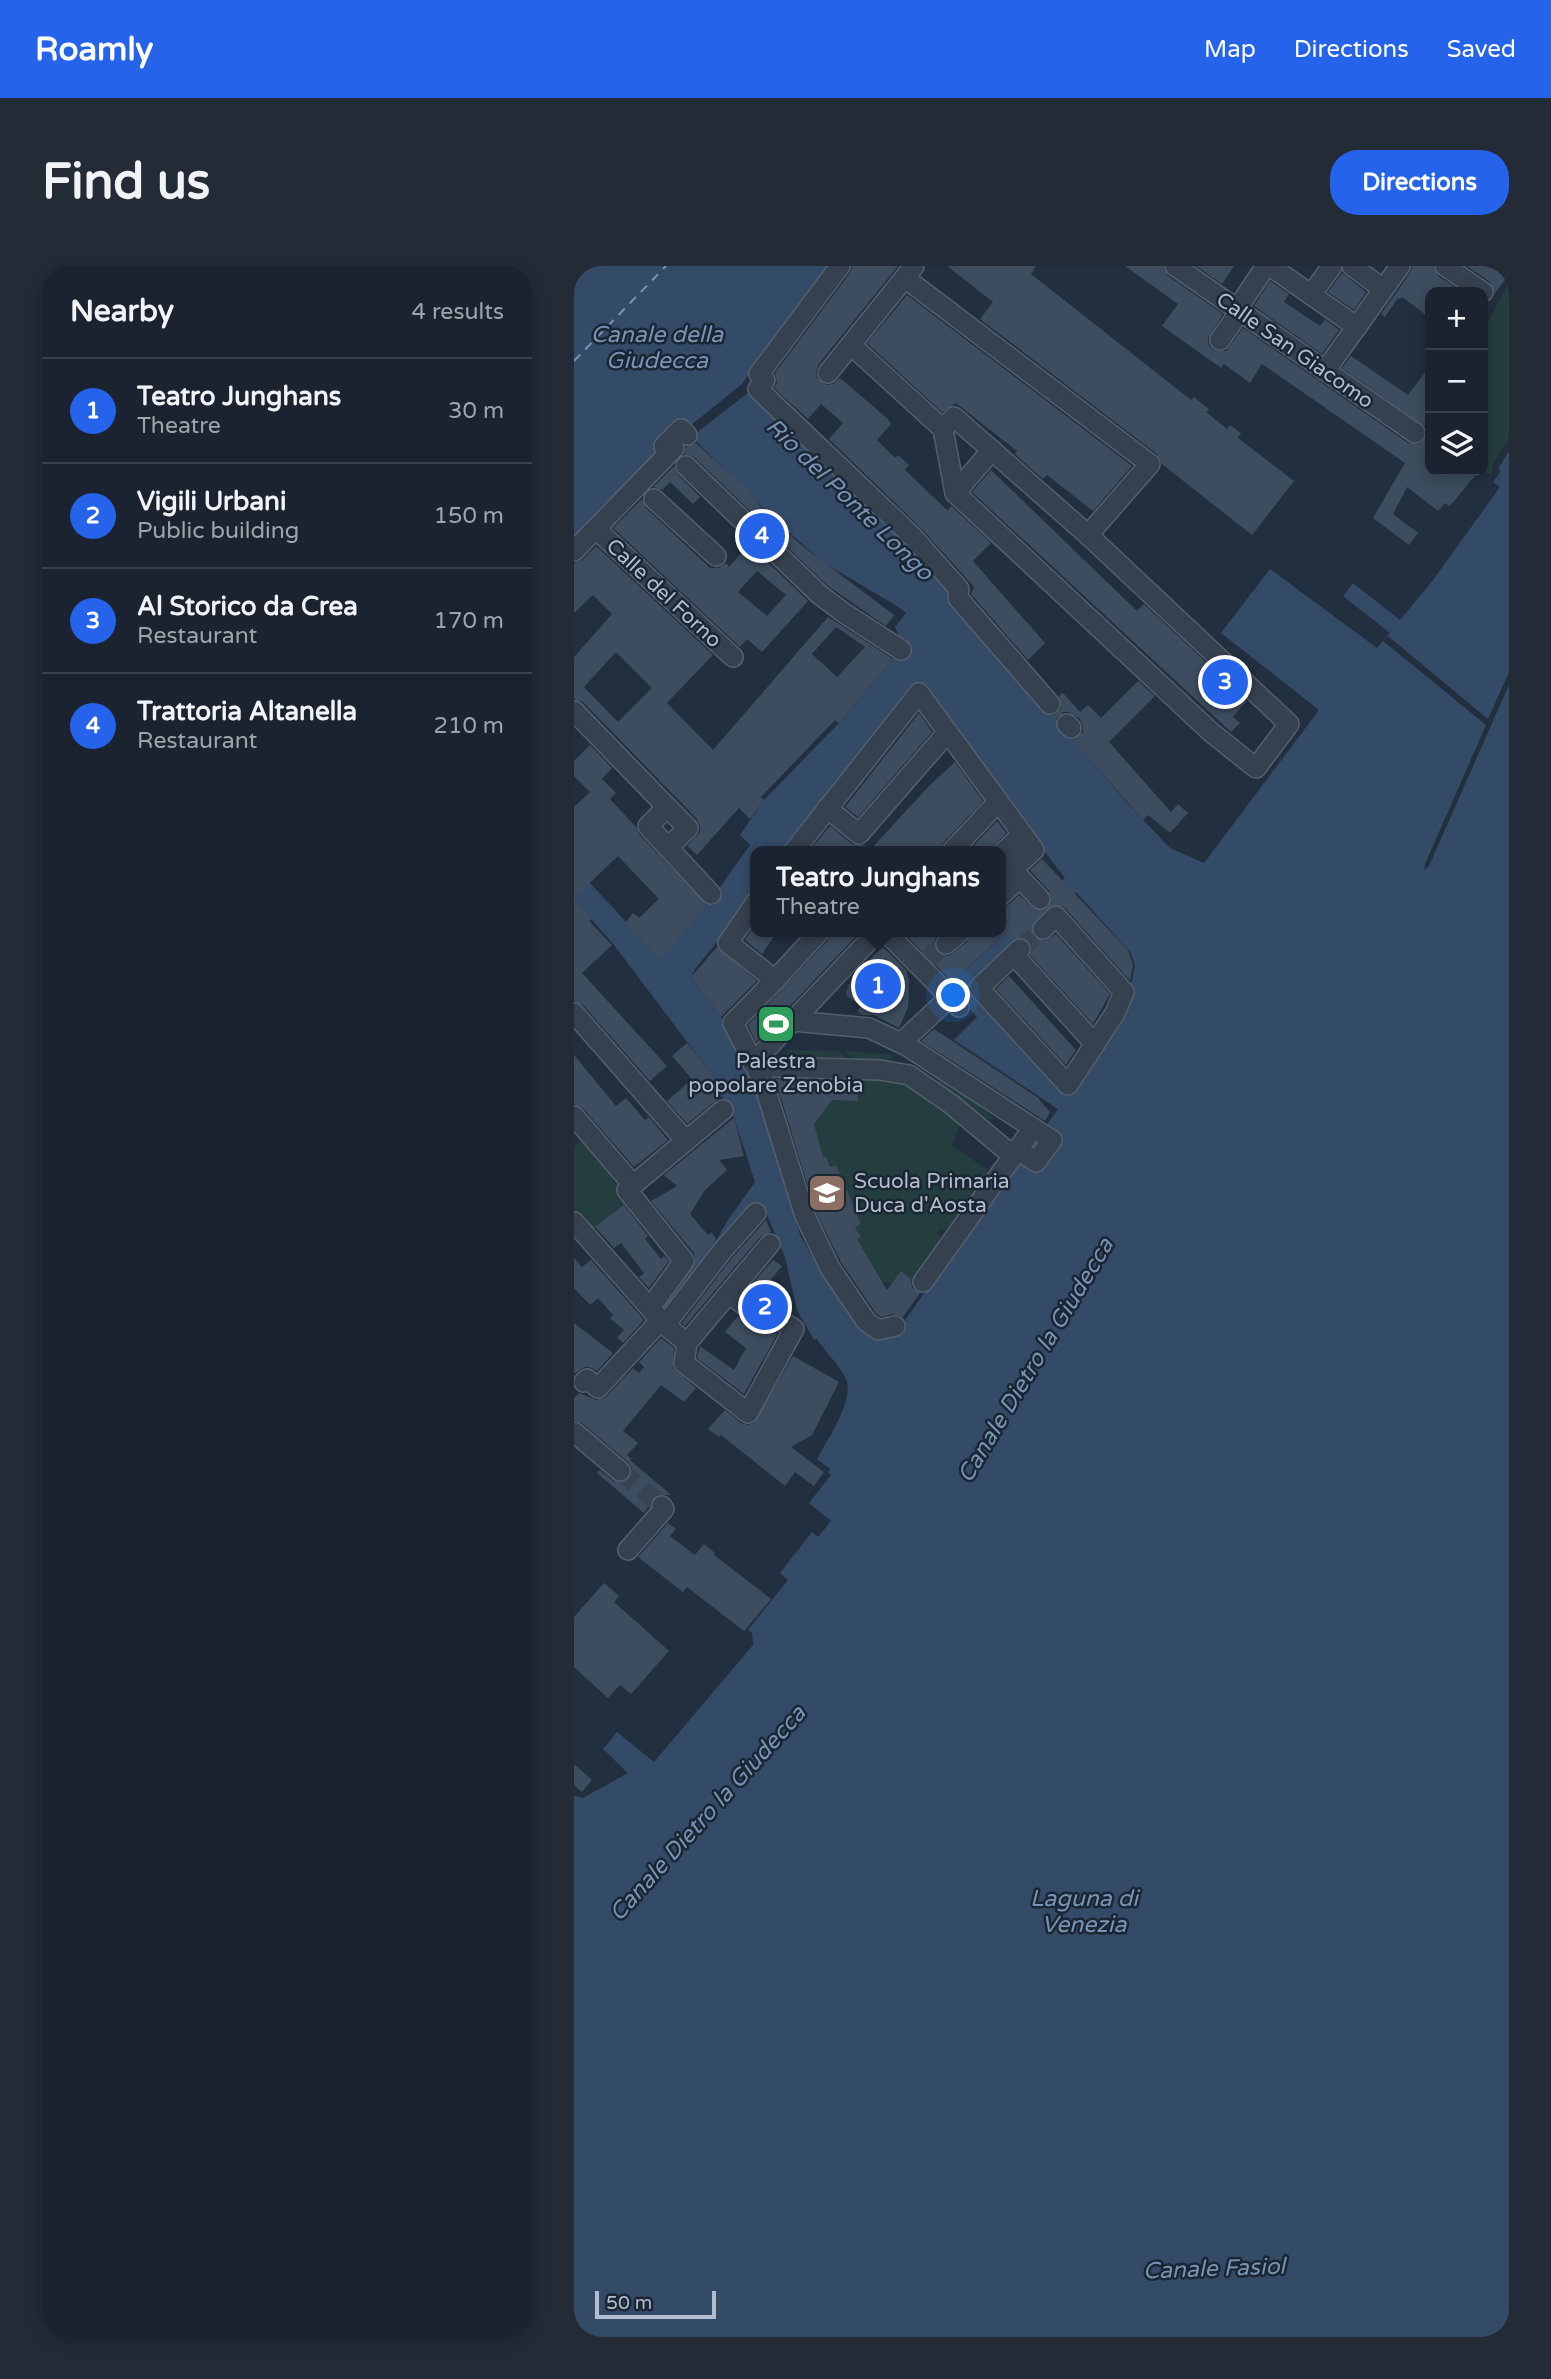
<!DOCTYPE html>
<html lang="en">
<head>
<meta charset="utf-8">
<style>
  :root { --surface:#1a232f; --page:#232b37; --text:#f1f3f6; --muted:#9fa4aa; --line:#38404b; --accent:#2563eb }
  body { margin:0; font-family:"Varela Round",sans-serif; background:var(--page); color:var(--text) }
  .controls { position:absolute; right:21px; top:21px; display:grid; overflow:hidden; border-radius:14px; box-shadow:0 4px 18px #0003 }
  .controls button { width:63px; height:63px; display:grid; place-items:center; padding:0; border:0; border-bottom:2px solid var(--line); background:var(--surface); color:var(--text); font:35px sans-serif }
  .scale { position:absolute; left:21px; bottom:18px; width:121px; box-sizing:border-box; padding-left:7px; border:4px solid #b2bcca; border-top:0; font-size:19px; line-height:24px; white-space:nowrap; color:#b2bcca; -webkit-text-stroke:5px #1b2634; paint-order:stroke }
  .you { position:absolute; left:380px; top:730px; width:24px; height:24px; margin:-18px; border:5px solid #fff; border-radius:50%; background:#1a73e8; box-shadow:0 0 0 10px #1a73e833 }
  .badge { display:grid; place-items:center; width:46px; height:46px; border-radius:50%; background:var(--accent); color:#fff; font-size:23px; font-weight:700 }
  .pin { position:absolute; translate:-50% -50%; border:4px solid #fff; box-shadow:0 2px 7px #0006 }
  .popup { position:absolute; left:176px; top:580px; width:256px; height:91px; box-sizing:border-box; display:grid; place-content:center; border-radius:14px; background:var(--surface); filter:drop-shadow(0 2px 5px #0005); font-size:23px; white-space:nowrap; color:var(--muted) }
  .popup b { font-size:26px; color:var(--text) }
  .popup::after { content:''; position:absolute; left:50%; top:100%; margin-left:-14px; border:14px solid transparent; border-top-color:var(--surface) }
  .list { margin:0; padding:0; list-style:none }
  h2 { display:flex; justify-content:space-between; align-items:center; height:91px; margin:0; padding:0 28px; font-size:30px }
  h2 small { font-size:23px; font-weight:400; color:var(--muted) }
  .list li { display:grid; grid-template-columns:46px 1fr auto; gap:21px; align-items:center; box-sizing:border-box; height:105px; padding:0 28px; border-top:2px solid var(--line) }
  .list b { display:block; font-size:26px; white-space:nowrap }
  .list p { margin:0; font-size:23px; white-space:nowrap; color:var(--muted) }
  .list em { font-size:23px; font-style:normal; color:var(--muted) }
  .icon { flex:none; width:38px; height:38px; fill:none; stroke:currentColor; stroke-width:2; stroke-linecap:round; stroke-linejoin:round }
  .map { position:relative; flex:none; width:935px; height:2071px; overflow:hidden; border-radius:28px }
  header { display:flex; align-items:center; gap:42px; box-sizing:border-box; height:98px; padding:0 35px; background:var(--accent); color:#fff }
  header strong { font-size:33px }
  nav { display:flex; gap:38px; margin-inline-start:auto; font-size:24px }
  .intro { display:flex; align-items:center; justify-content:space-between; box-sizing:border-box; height:168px; padding:0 42px }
  h1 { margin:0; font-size:49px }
  .button { padding:18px 32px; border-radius:28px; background:var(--accent); color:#fff; font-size:24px; font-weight:700 }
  main { display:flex; gap:42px; padding:0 42px }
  aside { flex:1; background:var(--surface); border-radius:28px; box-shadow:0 4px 18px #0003 }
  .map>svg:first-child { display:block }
  .green { fill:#243e40 }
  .water { fill:#344b68; fill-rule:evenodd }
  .pier { fill:#222f3f }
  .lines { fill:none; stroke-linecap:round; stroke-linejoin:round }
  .ferry { stroke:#7793b4; stroke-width:2; stroke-dasharray:9 7; stroke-linecap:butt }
  .building { fill:#3d4d5f; fill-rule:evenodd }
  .minor-tunnel { stroke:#384454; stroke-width:19; stroke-dasharray:19 10; stroke-linecap:butt }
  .minor-casing { stroke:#545f6d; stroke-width:22 }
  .minor { stroke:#36414f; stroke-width:19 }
  .labels { text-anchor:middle; stroke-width:5; stroke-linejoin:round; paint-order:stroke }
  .street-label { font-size:21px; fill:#b2bcca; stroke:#1b2634 }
  .poi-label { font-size:21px; fill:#b2bcca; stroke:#1b2634 }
  .water-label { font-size:23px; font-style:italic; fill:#7793b4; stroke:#1b2634 }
</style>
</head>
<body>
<header>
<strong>Roamly</strong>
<nav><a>Map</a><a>Directions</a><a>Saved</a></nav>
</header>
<div class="intro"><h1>Find us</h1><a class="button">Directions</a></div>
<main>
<aside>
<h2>Nearby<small>4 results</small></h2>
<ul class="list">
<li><span class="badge">1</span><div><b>Teatro Junghans</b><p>Theatre</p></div><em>30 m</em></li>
<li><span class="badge">2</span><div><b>Vigili Urbani</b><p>Public building</p></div><em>150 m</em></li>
<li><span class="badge">3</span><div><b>Al Storico da Crea</b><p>Restaurant</p></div><em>170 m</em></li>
<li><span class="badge">4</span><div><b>Trattoria Altanella</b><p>Restaurant</p></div><em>210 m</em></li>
</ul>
</aside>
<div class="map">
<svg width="935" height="2071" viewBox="0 0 935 2071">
  <rect width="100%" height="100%" fill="#222f3f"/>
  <g class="green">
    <polygon points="935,16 935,172 920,196 917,209 909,204 909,65"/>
    <polygon points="215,784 266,785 278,800 208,798"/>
    <polygon points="271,785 320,789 307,801 285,800"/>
    <polygon points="363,806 369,810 421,853 401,854 364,823"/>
    <path d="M 285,807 L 315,808 L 391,854 L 384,863 L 378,880 L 415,905 L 373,966 L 367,962 L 363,968 L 370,973 L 340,1015 L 327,1006 L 318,1017 L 309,1017 L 283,973 L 287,971 L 281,961 L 286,958 L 262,899 L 256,901 L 252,890 L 249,891 L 237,861 C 254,834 250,830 284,835 Z"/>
    <polygon points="10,872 55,936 16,965 0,946 0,881"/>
  </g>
  <path class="water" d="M 0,0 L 257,0 L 168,118 L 335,275 L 496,470 L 556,540 L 596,582 L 630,597 L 745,444 L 647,367 L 696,303 L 803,382 L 816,367 L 769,330 L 779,317 L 826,354 L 859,314 L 926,221 L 919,216 L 927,205 L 924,203 L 935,185 L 935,2071 L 0,2071 L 0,1530 L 9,1532 L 54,1507 L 29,1483 L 43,1466 L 80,1496 L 179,1379 L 178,1367 L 174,1364 L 214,1314 L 206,1307 L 238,1266 L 244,1271 L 257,1255 L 235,1237 L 257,1209 L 254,1206 L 256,1203 L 243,1193 C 253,1174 281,1133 272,1113 C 265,1098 251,1086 243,1073 L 240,1074 L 223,1044 L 211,991 L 189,940 L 181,945 L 95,1050 L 84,1041 L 119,995 L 144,972 L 152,957 L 181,916 L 160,852 L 132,801 L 40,679 L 0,633 L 0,600 L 86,692 L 134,638 L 176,579 L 166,569 L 190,534 L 265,457 L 330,380 L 321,361 L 332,347 L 323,340 L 250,297 L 201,254 L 111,164 L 0,272 ZM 353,433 L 491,612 L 375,719 L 403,751 L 380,774 L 484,843 L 472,860 L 463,903 L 449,894 L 442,904 L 439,902 L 329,1057 L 285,1057 L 249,1010 L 226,969 L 183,822 L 170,788 L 147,751 L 117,711 L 121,703 L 181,629 L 182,585 L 215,585 ZM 502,626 L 557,687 L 561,701 L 558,714 L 495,827 L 399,721 Z"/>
  <g class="pier">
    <polygon points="180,104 183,106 173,118 177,123 175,126 116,172 111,164 168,118"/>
    <polygon points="814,370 914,453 935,406 935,419 855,600 850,604 851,598 912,459 809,375"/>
  </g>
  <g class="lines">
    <polyline class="ferry" points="0,95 92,0"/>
  </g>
  <g class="building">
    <polygon points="278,0 324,0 244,99 242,106 243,112 253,119 259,118 266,112 314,153 317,158 303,174 321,192 324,189 335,199 331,204 374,245 377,240 417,277 399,295 471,377 454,394 397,328 400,321 348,263 255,173 269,157 247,138 234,153 200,122 203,116 201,107 276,7"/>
    <polygon points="373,0 462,0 457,8 617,134 620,131 635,143 632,146 653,163 656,159 667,167 664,172 720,215 678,269 588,198 583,188 406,53 419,36"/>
    <polygon points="551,0 589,0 594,10 649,48 634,72 635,80 640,84 652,85 669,62 834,177 846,178 852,170 856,173 856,205 905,205 876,240 871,237 864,245 833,221 819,248 844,267 835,279 799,252 831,197 688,98 676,117 650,98 647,102 588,60 604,38"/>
    <polygon points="622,0 660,0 648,18"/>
    <polygon points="838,0 859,0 864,10 888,26 856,26 856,52 828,31 826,33 824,32 811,51 807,48 836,7"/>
    <polygon points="893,0 920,0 934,10 921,27 916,16"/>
    <polygon points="768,7 792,26 780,44 754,26"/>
    <polygon points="696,15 715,28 710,36 746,60 751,53 765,64 748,88 680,40"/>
    <polygon points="333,29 558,200 519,245 473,209 469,213 441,188 443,185 382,137 368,146 293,77"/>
    <polygon points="777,90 834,129 856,100 856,152 851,161 768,102"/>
    <polygon points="122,177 174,225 199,256 201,254 227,279 320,349 312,360 254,320 120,191 110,188 112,181"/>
    <polygon points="100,200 104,209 126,231 119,238 96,216 88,224 79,221"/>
    <polygon points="417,204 563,345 570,338 673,435 659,451 666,457 657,466 398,226"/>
    <path d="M 68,233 L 72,242 L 136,302 L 145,302 L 152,297 L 155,301 L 175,278 L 234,335 L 188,386 L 173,373 L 166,381 L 39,262 ZM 183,305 L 212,329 L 193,350 L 164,326 Z"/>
    <path d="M 22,280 L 139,389 L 93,437 L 139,484 L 254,351 L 319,393 L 265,457 L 261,454 L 187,531 L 190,534 L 176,553 L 165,542 L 123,589 L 113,580 L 126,566 L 126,560 L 123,553 L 9,436 L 0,433 L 0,391 L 38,348 L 19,329 L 0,347 L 0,297 L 8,294 ZM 262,361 L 291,381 L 263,411 L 238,388 ZM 42,386 L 78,422 L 44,456 L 10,421 Z"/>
    <polygon points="564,415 581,430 535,476 597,546 604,538 614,547 596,567 574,549 569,554 499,474 509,466 509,460 506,453 495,446 489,446 482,453 479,450 487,443 485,430 489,427 506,446 514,439 527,452"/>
    <polygon points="345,447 358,466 284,551 271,541"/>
    <polygon points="16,479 38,502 28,513 42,527 36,533 62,561 65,568 133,639 86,693 51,657 59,647 65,652 85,633 44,590 0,632 0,541 16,526 0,510 0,495"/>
    <polygon points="381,496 409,535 369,577 366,585 235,585 256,560 278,578 290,579 296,584 355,520"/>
    <polygon points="423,555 432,567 416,585 395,585"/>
    <polygon points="468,593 554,684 559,699 556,715 491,642 485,638 476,640 478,631 475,625 456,604"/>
    <polygon points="445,629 462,644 471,644 457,659 460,671 471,675 482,668 536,728 519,758 456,689 458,679 450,672 444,671 438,674 431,667 378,716 329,666 367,666 361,673 360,681 367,689 375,690 394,675 398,666 430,666 426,662 426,642 434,639"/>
    <polygon points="0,633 18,653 15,655 38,679 8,707 93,800 76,815 9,739 0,735"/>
    <polygon points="181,658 181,666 203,666 188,688 171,674"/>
    <polygon points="257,666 286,666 182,776 174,759 254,674"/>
    <polygon points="143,681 183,715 147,751 117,711"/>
    <polygon points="309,681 332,704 335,716 334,741 325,762 300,749 289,749 283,745 287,740 274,731 272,727 274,720 283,709 281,707"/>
    <polygon points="435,710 502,784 492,799 422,723"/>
    <polygon points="360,763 463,831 476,846 471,855 347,775"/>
    <polygon points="113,777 132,801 149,829 113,858 93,835 118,813 98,790"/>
    <polygon points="0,789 42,840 52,832 71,854 75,851 94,874 60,901 9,842 0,838"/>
    <polygon points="201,813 284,816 284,835 258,834 240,858 249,891 252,890 256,901 262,899 287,958 281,961 287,971 283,973 313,1024 327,1005 337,1013 338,1022 346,1027 329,1051 319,1048 307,1051 301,1046 267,996 242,946"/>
    <polygon points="160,852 170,890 145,894 153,904 131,924 116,948 134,969 137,966 142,973 122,998 120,987 77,935 103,920 90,909"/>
    <polygon points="50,939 74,970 71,973 87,993 90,990 95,995 75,1022 65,1011 70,1007 47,977 40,982 21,961"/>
    <polygon points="192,954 197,966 187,970 111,1060 108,1057 158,992"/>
    <polygon points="0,992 8,1001 17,994 70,1054 49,1077 43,1071 50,1064 36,1052 39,1049 24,1032 16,1039 0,1022"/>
    <polygon points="199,994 208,1000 196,1015 215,1030 208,1039 216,1046 205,1040 194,1042 181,1032 187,1025 178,1018"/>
    <polygon points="164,1050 185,1066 191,1068 204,1067 170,1128 123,1092 126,1080 160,1104 172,1082 151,1066"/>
    <polygon points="0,1057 39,1087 23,1105 16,1101 10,1101 0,1108"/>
    <polygon points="87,1072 100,1082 99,1102 122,1122 110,1136 87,1119 49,1165 64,1177 53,1189 57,1193 56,1194 97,1229 82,1229 70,1247 23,1207 26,1204 39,1215 49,1217 56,1212 58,1202 54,1196 8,1157 0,1154 0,1132 5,1127 22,1134 32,1131 59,1102 65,1107 70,1101 65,1096"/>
    <polygon points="219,1090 265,1116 238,1169 217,1181 250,1206 240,1220 221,1206 211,1220 147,1169 145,1171 134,1163 151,1144 167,1157 174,1159 180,1157"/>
    <polygon points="94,1257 102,1263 96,1270 121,1289 130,1278 141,1287 140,1289 197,1333 170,1365 113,1321 109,1326 64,1291"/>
    <polygon points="30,1317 45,1330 40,1336 95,1385 57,1428 46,1419 34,1432 0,1401 0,1351"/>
    <polygon points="0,1498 18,1514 8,1526 0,1519"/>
  </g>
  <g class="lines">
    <g class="minor-tunnel">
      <polyline points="446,683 469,663"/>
      <polyline points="351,695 372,678"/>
      <polyline points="46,1205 88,1240"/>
    </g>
    <defs>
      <g id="minor">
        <polyline points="266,0 185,108 191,114 184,123 339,271 385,323 384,332 476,438"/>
        <polyline points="601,0 841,167"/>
        <polyline points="696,0 783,61"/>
        <polyline points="778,0 809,23"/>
        <polyline points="871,0 909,26"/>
        <polyline points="737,29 758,0"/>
        <polyline points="663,43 692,0"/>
        <polyline points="646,74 666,45"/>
        <polyline points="277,79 369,163 381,227 638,467 682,502 715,458 514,269 576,198 331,12"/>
        <polyline points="751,105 826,0"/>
        <polyline points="254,107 340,0"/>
        <polyline points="369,163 380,151 514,269"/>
        <polyline points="96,186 90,180 107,163 113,169"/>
        <polyline points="112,200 246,329 270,347 327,384"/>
        <polyline points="381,227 418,184"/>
        <polyline points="80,233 142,290"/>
        <polyline points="22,263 159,391"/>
        <polyline points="0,285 100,182"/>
        <polyline points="0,445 93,541"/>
        <polyline points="493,458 497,462"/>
        <polyline points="253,542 285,568 373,467"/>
        <polyline points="94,582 114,562 93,541 74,560 137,628"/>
        <polyline points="220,585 345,427 460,584 439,603 446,612 426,630"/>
        <polyline points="378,585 424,536"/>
        <polyline points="439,603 428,588 448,568"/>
        <polyline points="446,612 466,633"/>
        <polyline points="182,636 154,677 201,714 159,757 189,815 231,950 256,1002 292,1055 304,1064 321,1060"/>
        <polyline points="312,666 376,731"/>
        <polyline points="372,678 386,666"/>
        <polyline points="446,683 405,722 494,819 541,747 550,726 482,650 469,663"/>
        <polyline points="440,689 521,778"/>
        <polyline points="201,714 245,666"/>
        <polyline points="0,747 112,875"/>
        <polyline points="219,755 295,762 333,780 459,862 349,1016"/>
        <polyline points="327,777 376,731 385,741"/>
        <polyline points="179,797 199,801 306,804 335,809 377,838 439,890"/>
        <polyline points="179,797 303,666"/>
        <polyline points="0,850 59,919"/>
        <polyline points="443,883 462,896 478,874 459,862"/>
        <polyline points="0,956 91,1059 113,1077 110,1097 174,1147 220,1063 203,1052 192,1056 156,1028"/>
        <polyline points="76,1042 110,995 53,924 149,844"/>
        <polyline points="91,1059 149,984 182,947"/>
        <polyline points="113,1077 196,978"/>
        <polyline points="10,1116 13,1113 24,1122 87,1054"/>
        <polyline points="0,1166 46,1205"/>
        <polyline points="54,1284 90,1243 88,1240"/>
      </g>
    </defs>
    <use href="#minor" class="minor-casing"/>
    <use href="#minor" class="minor"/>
  </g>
  <defs>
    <symbol id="stadium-square" viewBox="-11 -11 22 22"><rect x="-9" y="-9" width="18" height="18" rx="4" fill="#2e9e5b" stroke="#1b2634"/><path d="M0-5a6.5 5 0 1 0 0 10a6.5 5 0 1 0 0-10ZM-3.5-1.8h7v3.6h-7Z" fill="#fff"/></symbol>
    <symbol id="school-square" viewBox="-11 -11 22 22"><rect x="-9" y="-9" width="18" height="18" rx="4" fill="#8d6e63" stroke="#1b2634"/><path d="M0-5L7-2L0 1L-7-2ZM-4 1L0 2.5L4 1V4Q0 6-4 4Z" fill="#fff"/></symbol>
  </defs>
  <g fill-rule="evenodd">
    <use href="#stadium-square" x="180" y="736" width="44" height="44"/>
    <use href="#school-square" x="231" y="905" width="44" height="44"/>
  </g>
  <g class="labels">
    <g class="street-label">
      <text transform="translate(721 84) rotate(35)" y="7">Calle San Giacomo</text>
      <text transform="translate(90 327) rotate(43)" y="7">Calle del Forno</text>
    </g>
    <g class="poi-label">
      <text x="202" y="802">Palestra<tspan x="202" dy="24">popolare Zenobia</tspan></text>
      <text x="280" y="922" text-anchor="start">Scuola Primaria<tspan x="280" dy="24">Duca d'Aosta</tspan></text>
    </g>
    <g class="water-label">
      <text x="83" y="76">Canale della<tspan x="83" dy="26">Giudecca</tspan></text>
      <text transform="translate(276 233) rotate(44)" y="8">Rio del Ponte Longo</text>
      <text transform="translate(461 1094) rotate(-59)" y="8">Canale Dietro la Giudecca</text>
      <text transform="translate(133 1547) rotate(-48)" y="8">Canale Dietro la Giudecca</text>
      <text x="510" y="1640">Laguna di<tspan x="510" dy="26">Venezia</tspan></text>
      <text transform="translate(640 2002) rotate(-2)" y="8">Canale Fasiol</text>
    </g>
  </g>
</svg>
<div class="controls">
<button>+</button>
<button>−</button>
<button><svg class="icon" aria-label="layers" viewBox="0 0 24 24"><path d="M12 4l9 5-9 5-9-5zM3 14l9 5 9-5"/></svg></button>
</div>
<div class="scale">50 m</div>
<div class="you"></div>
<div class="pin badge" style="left:304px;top:720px">1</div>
<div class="popup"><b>Teatro Junghans</b>Theatre</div>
<div class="pin badge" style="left:191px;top:1041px">2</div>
<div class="pin badge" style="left:651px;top:416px">3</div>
<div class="pin badge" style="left:188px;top:270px">4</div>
</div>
</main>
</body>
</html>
